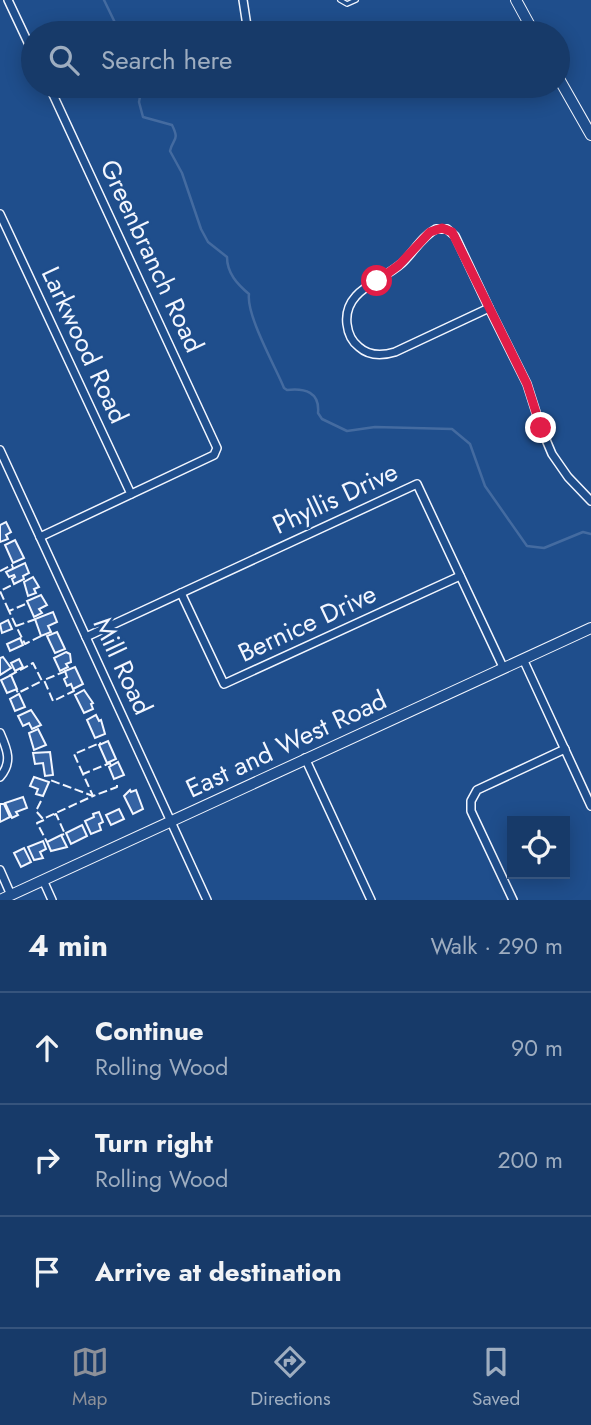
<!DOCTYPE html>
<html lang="en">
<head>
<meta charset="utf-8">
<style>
  :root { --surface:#173a69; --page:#244571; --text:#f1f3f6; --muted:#9eadc0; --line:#36547d; --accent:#8c9099 }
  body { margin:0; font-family:Jost,sans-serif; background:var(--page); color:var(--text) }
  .controls { position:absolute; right:21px; bottom:21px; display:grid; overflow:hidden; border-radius:0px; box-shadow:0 4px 18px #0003 }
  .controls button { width:63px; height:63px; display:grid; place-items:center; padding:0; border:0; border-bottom:2px solid var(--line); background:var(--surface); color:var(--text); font:35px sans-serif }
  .stop { position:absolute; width:21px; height:21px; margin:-16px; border:5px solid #e11d48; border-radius:50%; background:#fff }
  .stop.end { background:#e11d48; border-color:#fff; box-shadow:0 2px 7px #0008 }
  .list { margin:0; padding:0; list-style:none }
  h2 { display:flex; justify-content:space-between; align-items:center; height:91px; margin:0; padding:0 28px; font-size:30px }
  h2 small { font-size:23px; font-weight:400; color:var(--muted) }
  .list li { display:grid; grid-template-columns:46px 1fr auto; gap:21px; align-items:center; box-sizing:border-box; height:112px; padding:0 28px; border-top:2px solid var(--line) }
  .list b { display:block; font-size:26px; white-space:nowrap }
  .list p { margin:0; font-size:23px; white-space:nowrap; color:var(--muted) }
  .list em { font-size:23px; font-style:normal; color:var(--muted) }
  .icon { flex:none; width:38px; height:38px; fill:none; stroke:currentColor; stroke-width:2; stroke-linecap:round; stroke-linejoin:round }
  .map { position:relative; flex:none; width:591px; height:900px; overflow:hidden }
  .search { position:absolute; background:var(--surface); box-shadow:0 4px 18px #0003; left:21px; right:21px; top:21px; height:77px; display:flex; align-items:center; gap:18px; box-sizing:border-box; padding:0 24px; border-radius:38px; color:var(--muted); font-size:26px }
  .sheet { height:427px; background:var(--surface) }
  nav { display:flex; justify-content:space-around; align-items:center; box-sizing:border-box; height:98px; border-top:2px solid var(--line); background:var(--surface); font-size:19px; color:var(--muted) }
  nav a { display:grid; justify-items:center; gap:4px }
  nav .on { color:var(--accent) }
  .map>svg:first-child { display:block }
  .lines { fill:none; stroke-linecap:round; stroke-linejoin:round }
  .stream { stroke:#446ba0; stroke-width:2.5 }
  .building { fill:#3563a3; stroke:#f2f6ff; stroke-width:2 }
  .lane-casing { stroke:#f2f6ff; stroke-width:6 }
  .street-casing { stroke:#f2f6ff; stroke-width:10 }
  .secondary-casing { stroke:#f2f6ff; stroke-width:12 }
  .lane { stroke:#1f4e8c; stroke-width:3.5 }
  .street { stroke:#1f4e8c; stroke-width:7 }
  .secondary { stroke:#1f4e8c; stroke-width:10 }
  .fence { stroke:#f2f6ff; stroke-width:2; stroke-dasharray:9 3.5; stroke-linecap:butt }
  .route { stroke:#e11d48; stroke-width:9 }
  .labels { text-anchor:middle; stroke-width:5; stroke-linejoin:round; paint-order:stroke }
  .street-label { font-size:26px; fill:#f2f6ff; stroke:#1f4e8c }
</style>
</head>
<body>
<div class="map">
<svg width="591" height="900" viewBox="0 0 591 900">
  <rect width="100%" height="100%" fill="#1f4e8c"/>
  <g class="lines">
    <g class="stream">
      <polyline points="104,0 120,33"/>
      <path d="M 142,86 L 139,102 L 143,117 L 172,125 C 180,141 173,138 170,151 L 182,173 L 201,229 L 208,242 L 227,257 C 227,273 237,284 249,294 C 246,315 275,366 284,388 L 287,390 C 305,388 320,392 318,413 L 322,419 L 347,431 L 375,427 L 452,429 L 470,444 L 485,486 L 527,546 L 544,548 L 583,532 L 591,534"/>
    </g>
  </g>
  <g class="building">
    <polygon points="6,522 11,532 6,535 8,539 0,542 0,525"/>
    <polygon points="15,540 24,558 13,563 5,545"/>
    <polygon points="25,563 29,573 23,576 24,579 14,584 12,579 15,577 14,575 9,577 6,572"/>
    <polygon points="33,577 39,587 34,589 36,593 28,596 24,582"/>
    <polygon points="41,595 47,605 39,609 42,613 34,617 27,601"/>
    <polygon points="53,612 57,622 48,626 51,632 41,636 35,619"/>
    <polygon points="8,620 12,629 2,633 0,624"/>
    <polygon points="57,632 65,649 55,653 47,636"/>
    <polygon points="20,638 23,645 10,651 7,644"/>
    <polygon points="66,652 70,654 71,662 66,664 68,667 60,671 54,658"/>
    <polygon points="3,657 11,668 0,675 0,658"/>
    <polygon points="19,659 23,667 15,671 11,663"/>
    <polygon points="75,667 83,684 73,689 71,684 67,686 64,679 67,677 65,671"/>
    <polygon points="11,675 17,689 7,693 1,680"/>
    <polygon points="84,690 93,703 91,704 93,709 84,713 75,695"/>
    <polygon points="19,694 25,707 15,711 10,699"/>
    <polygon points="31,710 41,725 32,729 29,723 23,726 18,716"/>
    <polygon points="96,715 99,721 101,720 105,734 95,738 87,720"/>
    <polygon points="38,729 46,745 34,750 29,733"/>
    <polygon points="108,741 116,759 107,763 99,745"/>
    <polygon points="50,752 53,775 45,776 43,763 35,764 33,753"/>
    <polygon points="118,762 124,775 114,779 109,767"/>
    <polygon points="34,777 49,782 43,796 36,794 38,789 30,786"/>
    <polygon points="130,790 131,792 136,790 143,809 133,814 124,796"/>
    <polygon points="23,797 27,808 16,812 18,815 12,818 5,803"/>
    <polygon points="0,804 4,804 10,817 0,822"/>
    <polygon points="119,809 124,819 111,825 106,815"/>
    <polygon points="99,812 103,822 99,824 101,830 91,834 85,821 94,817 93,814"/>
    <polygon points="82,825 87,836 71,844 66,833"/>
    <polygon points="61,835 67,847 51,851 47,842"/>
    <polygon points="43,841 46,849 40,852 43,858 34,860 28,847"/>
    <polygon points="24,848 31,862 21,867 14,853"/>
  </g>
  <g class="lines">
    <defs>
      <polyline id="lane" points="340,0 347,4 356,0"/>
      <g id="street">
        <polyline points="8,0 33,53"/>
        <polyline points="243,0 247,26"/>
        <polyline points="0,214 131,494"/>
        <path d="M 436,229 L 447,229 L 455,236 L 489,308 L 395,352 C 382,356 369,356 359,347 C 351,341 348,333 347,324 C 343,290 381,282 402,263 C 413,253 422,236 436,229 Z"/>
        <polyline points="489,308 527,384 541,428 552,454 568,477 591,501"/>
        <polyline points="0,450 207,900"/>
        <polyline points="40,537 214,455 217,448 49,86"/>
        <polyline points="181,593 224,684 460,576"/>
        <polyline points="86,637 417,484 503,667"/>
        <polyline points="523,659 591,806"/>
        <path d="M 0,733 C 7,749 13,762 0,777"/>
        <polyline points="305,758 371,900"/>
        <polyline points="0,870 11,895"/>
        <polyline points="43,880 52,900"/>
        <polyline points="513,900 471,811 471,801 477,790 565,749"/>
      </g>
      <g id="secondary">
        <polyline points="516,0 534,33"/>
        <polyline points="558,77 591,135"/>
        <polyline points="0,900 591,628"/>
      </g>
    </defs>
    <use href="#lane" class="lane-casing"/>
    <use href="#street" class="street-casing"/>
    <use href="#secondary" class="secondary-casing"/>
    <use href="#lane" class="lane"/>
    <use href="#street" class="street"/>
    <use href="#secondary" class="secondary"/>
    <g class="fence">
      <polyline points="0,571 12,565 13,568"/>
      <polyline points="9,611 0,591 14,584"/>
      <polyline points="36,619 16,626 25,644 41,636"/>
      <polyline points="16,626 9,611 28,603"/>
      <polyline points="66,671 44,680 53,701 74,691 73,689"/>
      <polyline points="9,676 33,663 42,681 18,693 16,689"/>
      <polyline points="111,766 110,763 83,774 93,796 117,787 117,785"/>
      <polyline points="83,774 74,754 100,743 100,744"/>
      <polyline points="41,801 36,811 43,819 93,796 50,780 49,782"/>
      <polyline points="54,815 56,814 65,834 61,835"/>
      <polyline points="44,820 37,823 47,842"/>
    </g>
  </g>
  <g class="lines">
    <polyline class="route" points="377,281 399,265 430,232 442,228 452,232 527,384 541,428"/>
  </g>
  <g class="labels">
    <g class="street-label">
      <text transform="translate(152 256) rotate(65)" y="9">Greenbranch Road</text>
      <text transform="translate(85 345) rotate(65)" y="9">Larkwood Road</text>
      <text transform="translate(335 498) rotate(-25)" y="9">Phyllis Drive</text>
      <text transform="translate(307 623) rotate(-25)" y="9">Bernice Drive</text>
      <text transform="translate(123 666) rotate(65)" y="9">Mill Road</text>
      <text transform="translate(286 744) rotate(-25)" y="9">East and West Road</text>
    </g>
  </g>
</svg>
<div class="controls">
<button><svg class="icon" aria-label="locate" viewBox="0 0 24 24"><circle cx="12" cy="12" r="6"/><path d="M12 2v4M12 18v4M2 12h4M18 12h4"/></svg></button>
</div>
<div class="stop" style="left:377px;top:281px"></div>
<div class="stop end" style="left:541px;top:428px"></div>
<div class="search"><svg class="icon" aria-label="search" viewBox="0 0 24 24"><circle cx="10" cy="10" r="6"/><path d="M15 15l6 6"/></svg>Search here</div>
</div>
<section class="sheet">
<h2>4 min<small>Walk · 290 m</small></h2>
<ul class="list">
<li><svg class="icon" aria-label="ahead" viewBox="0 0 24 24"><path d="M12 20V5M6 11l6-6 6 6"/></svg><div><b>Continue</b><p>Rolling Wood</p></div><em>90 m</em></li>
<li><svg class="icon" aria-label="right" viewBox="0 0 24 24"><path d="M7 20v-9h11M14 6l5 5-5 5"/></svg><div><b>Turn right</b><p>Rolling Wood</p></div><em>200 m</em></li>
<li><svg class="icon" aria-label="arrive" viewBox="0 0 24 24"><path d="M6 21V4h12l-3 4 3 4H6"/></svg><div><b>Arrive at destination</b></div></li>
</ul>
</section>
<nav>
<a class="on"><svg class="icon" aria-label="map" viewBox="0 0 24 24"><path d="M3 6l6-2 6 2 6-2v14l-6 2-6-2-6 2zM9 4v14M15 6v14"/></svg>Map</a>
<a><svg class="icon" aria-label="directions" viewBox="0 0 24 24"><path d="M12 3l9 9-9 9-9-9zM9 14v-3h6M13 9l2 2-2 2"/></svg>Directions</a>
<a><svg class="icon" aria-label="saved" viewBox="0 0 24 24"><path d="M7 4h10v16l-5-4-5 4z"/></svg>Saved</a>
</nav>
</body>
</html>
